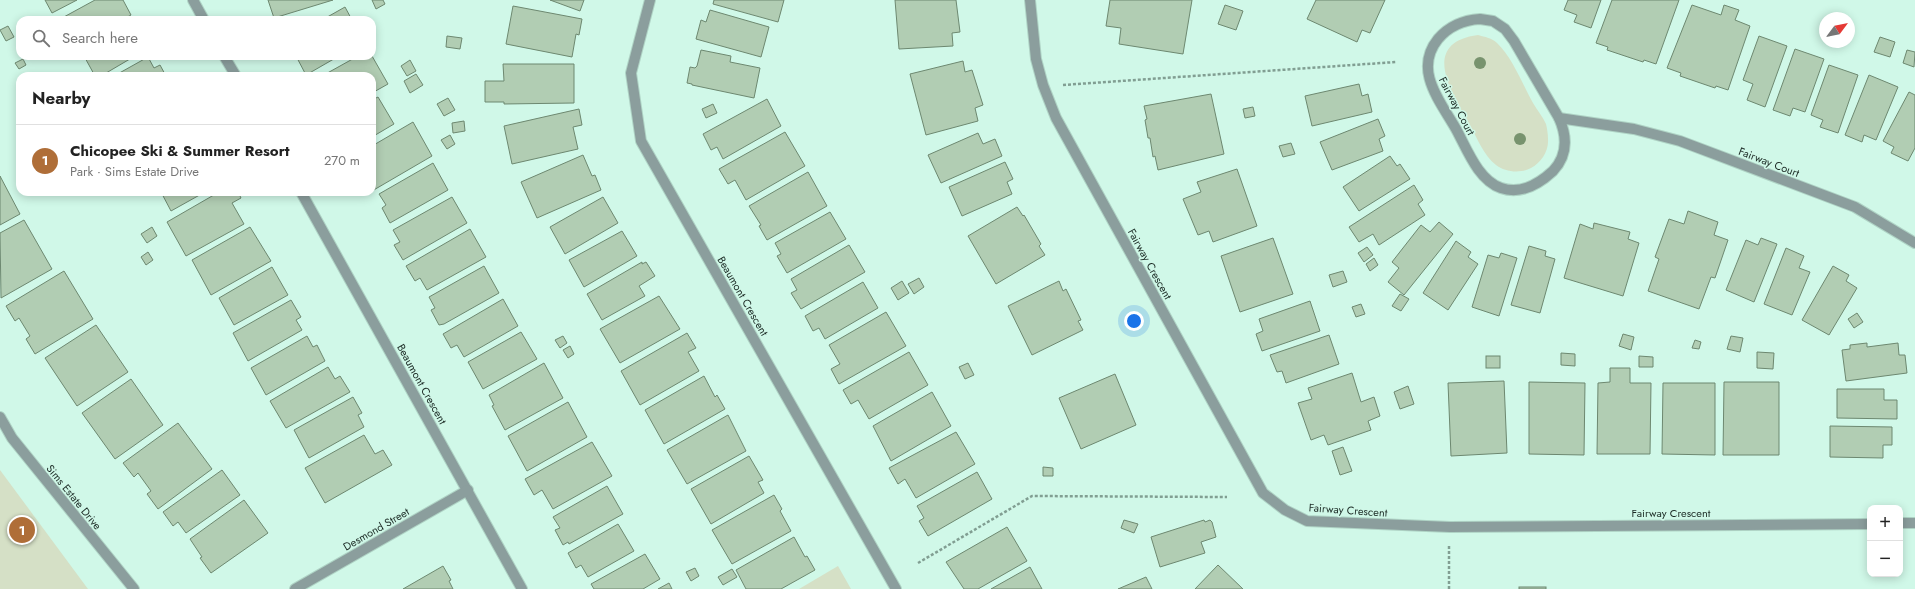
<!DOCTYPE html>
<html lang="en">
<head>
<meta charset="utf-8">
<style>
  :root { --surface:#fff; --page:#f2f2f2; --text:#222; --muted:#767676; --line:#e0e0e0; --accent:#af6e38 }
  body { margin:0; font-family:Jost,sans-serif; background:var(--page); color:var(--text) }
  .controls { position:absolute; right:12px; bottom:12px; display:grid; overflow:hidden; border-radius:8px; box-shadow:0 2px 10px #0003 }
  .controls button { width:36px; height:36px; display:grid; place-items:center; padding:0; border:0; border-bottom:1px solid var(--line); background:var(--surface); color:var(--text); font:20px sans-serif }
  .compass { position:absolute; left:1819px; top:12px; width:36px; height:36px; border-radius:50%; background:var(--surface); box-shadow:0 2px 10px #0003; rotate:58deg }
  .you { position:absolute; left:1134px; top:321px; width:14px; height:14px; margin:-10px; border:3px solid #fff; border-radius:50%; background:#1a73e8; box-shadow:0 0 0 6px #1a73e833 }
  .badge { display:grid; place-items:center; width:26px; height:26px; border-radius:50%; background:var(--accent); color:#fff; font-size:13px; font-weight:700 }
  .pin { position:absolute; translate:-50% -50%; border:2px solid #fff; box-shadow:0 1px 4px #0006 }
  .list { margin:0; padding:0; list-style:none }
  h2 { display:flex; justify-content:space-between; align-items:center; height:52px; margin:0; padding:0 16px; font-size:17px }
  h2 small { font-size:13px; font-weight:400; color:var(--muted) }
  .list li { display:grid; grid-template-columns:26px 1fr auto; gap:12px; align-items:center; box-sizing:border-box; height:72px; padding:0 16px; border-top:1px solid var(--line) }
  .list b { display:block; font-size:15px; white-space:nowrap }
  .list p { margin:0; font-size:13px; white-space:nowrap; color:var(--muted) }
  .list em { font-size:13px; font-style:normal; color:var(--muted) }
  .icon { flex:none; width:22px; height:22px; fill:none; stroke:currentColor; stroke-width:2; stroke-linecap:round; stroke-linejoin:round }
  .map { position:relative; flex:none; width:1915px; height:589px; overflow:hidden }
  .search { position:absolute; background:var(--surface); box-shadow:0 2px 10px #0003; left:16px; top:16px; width:360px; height:44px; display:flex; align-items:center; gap:10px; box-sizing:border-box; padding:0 14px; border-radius:12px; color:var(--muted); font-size:15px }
  .panel { position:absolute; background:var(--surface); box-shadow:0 2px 10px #0003; left:16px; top:72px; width:360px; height:124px; border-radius:12px }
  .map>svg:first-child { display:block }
  .green { fill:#d5e0c6 }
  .building { fill:#b1cdb3; stroke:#6d8870 }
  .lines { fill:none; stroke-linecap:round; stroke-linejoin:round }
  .minor-casing { stroke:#afd3c5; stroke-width:12 }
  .tertiary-casing { stroke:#afd3c5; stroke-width:12 }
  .path { stroke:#819e92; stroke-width:2.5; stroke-dasharray:3 2; stroke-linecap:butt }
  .minor { stroke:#8b9e9d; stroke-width:10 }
  .tertiary { stroke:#8b9e9d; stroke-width:10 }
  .tree { fill:#78936e }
  .labels { text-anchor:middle; stroke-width:3; stroke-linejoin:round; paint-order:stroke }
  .street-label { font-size:11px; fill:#1b2a24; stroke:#d0f8e8 }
</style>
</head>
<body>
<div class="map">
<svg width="1915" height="589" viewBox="0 0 1915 589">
  <rect width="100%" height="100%" fill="#d0f8e8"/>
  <g class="green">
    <path d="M 1478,35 C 1485,37 1492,38 1497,43 C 1512,57 1523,85 1533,103 C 1537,110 1543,117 1546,124 C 1547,128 1548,134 1548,139 C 1549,151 1541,163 1531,168 C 1520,174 1505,172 1496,165 C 1484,156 1477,138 1470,125 C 1453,95 1418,43 1478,35 Z"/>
    <polygon points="0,470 88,589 0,589"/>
    <polygon points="838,566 851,589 799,589"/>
  </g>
  <g class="building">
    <polygon points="45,0 77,0 52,13"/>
    <polygon points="95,0 123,0 131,15 122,20 63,20 62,18"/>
    <polygon points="268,0 333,0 274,18"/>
    <polygon points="372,0 383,0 385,4 376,9"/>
    <polygon points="550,0 584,0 580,11"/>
    <polygon points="714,0 784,0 778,22 713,4"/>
    <polygon points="895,0 956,0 960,32 952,33 953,46 899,49"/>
    <polygon points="1110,0 1192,0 1183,54 1119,44 1121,28 1106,26"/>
    <polygon points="1316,0 1385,0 1370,33 1362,30 1357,42 1307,19"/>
    <polygon points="1568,0 1601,0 1591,28 1574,22 1577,15 1564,10"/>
    <polygon points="1612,0 1679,0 1656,64 1644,60 1643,62 1607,50 1608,47 1596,43"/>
    <polygon points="1225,5 1243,11 1236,30 1218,24"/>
    <polygon points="1692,5 1721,15 1724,5 1739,10 1735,20 1750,26 1728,90 1716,86 1715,88 1680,76 1681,73 1667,68"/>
    <polygon points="513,6 582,19 579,35 576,34 572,57 506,44"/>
    <polygon points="345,7 352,20 322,20"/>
    <polygon points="710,10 769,27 761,57 696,39 701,20 706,22"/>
    <polygon points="8,26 14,37 6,41 0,30"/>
    <polygon points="447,36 462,38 460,49 446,47"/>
    <polygon points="1759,36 1787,46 1765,107 1747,100 1753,84 1743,80"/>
    <polygon points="1880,37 1895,42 1890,57 1874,52"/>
    <polygon points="1795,49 1824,59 1805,112 1793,108 1790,116 1773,110"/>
    <polygon points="701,50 731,56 730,62 760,68 754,98 692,85 692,84 687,83 690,67 695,68 697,66"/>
    <polygon points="1907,50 1915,52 1914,67 1903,63"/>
    <polygon points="84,56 135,56 101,76 95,76"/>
    <polygon points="296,56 339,56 306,75"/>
    <polygon points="358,56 372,56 388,84 372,93 372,76 322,76"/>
    <polygon points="148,57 154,68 160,65 166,76 114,76"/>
    <polygon points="23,59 26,65 19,69 15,63"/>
    <polygon points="410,60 416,71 407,76 401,66"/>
    <polygon points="963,61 965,72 972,70 983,105 975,108 978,121 926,135 910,74"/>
    <polygon points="503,64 574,64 574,103 504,104 504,102 485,102 485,81 504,81"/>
    <polygon points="1829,65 1858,75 1838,133 1820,127 1823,120 1811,115"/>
    <polygon points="416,74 423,85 410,93 404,81"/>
    <polygon points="1869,75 1898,87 1876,140 1864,135 1862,142 1845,135"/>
    <polygon points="1359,84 1362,96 1368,94 1372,112 1312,126 1305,96"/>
    <polygon points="1909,92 1915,95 1915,148 1908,161 1891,153 1894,147 1883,141"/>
    <polygon points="1211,94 1224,154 1158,170 1155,156 1153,157 1150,138 1148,138 1145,120 1147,119 1144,106"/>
    <polygon points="378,97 394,124 372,137 372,100"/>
    <polygon points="448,98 455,110 444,116 437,104"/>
    <polygon points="767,99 781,126 723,159 717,147 711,150 703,134"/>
    <polygon points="713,104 717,113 706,118 702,109"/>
    <polygon points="1253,107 1255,116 1245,118 1243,109"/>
    <polygon points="579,109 582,125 573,127 578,149 512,164 504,126"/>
    <polygon points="1378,119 1385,136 1379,139 1383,151 1332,170 1320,142"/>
    <polygon points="464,121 465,131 453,133 452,123"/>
    <polygon points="413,122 432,156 372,191 372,146"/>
    <polygon points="785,132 805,166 746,200 735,180 728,184 719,169"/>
    <polygon points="978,133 983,144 995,139 1002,156 941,183 928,155"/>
    <polygon points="450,135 455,144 447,149 441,140"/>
    <polygon points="1291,143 1295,154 1283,157 1279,146"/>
    <polygon points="583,155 592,176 595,175 601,190 537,218 521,182"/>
    <polygon points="1390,156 1397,166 1400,164 1410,179 1359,211 1343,187"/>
    <polygon points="1005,162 1013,179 1007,182 1012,194 962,216 949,187"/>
    <polygon points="433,163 448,190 390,223 382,208 386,205 379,194"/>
    <polygon points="1237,169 1257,226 1213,242 1209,231 1198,235 1183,199 1201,192 1197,182"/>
    <polygon points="808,172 827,206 767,240 759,226 761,225 749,206"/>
    <polygon points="0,176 20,214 0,225"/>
    <polygon points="1414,185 1423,200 1418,204 1425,215 1379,245 1373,234 1359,242 1349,227"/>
    <polygon points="161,192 205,192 171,211"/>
    <polygon points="219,192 238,192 241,198 232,203 244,224 186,256 167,222"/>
    <polygon points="452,197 467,223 403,260 394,245 400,242 393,230"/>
    <polygon points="603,197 618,223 565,254 550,227"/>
    <polygon points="1017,207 1023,216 1024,215 1041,244 1039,246 1045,255 996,284 968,236"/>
    <polygon points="1688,211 1718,222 1714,235 1728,240 1715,278 1711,277 1699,309 1648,291 1659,259 1655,257 1669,219 1684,224"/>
    <polygon points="830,212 846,239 787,273 777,256 781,254 775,243"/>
    <polygon points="24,220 52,269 1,298 0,233"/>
    <polygon points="1439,222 1453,234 1404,295 1388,282 1399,268 1392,262 1421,225 1430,232"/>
    <polygon points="1594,223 1630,232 1628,239 1639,243 1623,296 1564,278 1580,224 1593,229"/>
    <polygon points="152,227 157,236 147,243 141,234"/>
    <polygon points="250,227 271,261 211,295 192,260"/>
    <polygon points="470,229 486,257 427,290 420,278 415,281 406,266"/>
    <polygon points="622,231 637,256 584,287 569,260"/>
    <polygon points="1273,238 1293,294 1240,312 1221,256"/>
    <polygon points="1761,238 1777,244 1754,302 1726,290 1746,240 1758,245"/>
    <polygon points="1456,241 1471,252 1468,257 1478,264 1448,310 1423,293"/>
    <polygon points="849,245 865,272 801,309 791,293 797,290 791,279"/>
    <polygon points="1529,246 1546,251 1545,256 1555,259 1540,313 1511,305"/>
    <polygon points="1367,247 1373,255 1364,262 1358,253"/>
    <polygon points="1786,248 1804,256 1799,268 1810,272 1792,315 1764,304"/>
    <polygon points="148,252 153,260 146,265 141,257"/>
    <polygon points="1501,253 1517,258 1499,316 1472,307 1488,255 1499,258"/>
    <polygon points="1374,258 1378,265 1370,271 1366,264"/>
    <polygon points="642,262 642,264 646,262 655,276 639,286 645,296 602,320 587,294"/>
    <polygon points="484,266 499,293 444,324 439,325 431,310 435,308 429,297"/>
    <polygon points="1833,266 1849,275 1846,281 1857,288 1829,335 1802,320"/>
    <polygon points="272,267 288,295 234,325 219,298"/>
    <polygon points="64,271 93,319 35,354 26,339 30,336 19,318 15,321 6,306"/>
    <polygon points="1343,271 1347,282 1333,287 1329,275"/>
    <polygon points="919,278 924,287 914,294 908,284"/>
    <polygon points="902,281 909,293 898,300 891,288"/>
    <polygon points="1059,281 1063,291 1066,289 1081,320 1078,321 1083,330 1032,355 1008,306"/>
    <polygon points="863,282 878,308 825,339 819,328 813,331 805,316"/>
    <polygon points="1400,294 1409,299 1401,311 1392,306"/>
    <polygon points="659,296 680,329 620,363 600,329"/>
    <polygon points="503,299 518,326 464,357 457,345 451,348 443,334"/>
    <polygon points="291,300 301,317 296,320 302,330 248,361 233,333"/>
    <polygon points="1310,301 1320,331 1262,351 1256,334 1263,331 1259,319"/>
    <polygon points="1361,304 1365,314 1356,317 1352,307"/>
    <polygon points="886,312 906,346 839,384 831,369 840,364 829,345"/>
    <polygon points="1857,313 1863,322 1854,328 1848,319"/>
    <polygon points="96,325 128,372 77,406 45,358"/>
    <polygon points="521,332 537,359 483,389 468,362"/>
    <polygon points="687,333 696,348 688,352 699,371 640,405 621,371"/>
    <polygon points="1623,334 1634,337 1631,350 1619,346"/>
    <polygon points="1329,335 1339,364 1286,383 1282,371 1277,372 1270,355"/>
    <polygon points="307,336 313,347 317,345 325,361 266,395 251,368"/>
    <polygon points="563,336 567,343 560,348 555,340"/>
    <polygon points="1731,336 1743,338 1740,352 1727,349"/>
    <polygon points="1695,340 1701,342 1699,349 1692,348"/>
    <polygon points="1867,343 1867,347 1898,343 1899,355 1905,355 1907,373 1846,381 1842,350 1850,349 1850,345"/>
    <polygon points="570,346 574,354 568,358 563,350"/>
    <polygon points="909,352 928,385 869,419 858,400 851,404 843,390"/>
    <polygon points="1757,352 1774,353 1773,369 1757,368"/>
    <polygon points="1561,353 1575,354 1575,366 1561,365"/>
    <rect x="1486" y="356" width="14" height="12"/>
    <polygon points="1639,356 1653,357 1653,367 1639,367"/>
    <polygon points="544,363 563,398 505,430 492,406 494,405 489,395"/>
    <polygon points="968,363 974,375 965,379 959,367"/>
    <polygon points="328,367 335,379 340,376 350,392 286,428 270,401"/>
    <polygon points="1610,368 1630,368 1630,383 1651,383 1650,454 1597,454 1598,383 1610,382"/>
    <polygon points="1352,373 1361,402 1374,397 1380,416 1368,421 1371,430 1328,445 1324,435 1311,440 1298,403 1312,399 1308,388"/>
    <polygon points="1115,374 1136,425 1081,449 1059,398"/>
    <polygon points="704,376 715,397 717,395 725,409 664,444 645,410"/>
    <polygon points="131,379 163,425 115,459 82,413"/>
    <polygon points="1504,381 1507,453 1451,456 1448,383"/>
    <polygon points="1529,382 1585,383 1584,455 1529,454"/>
    <polygon points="1724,382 1779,382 1779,455 1723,455"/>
    <polygon points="1663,383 1715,383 1715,455 1662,454"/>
    <polygon points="1408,386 1414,404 1400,409 1394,392"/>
    <polygon points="1837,389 1884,389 1884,400 1897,400 1897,419 1837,418"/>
    <polygon points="932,392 951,426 891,461 873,426"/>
    <polygon points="353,397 362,413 358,415 364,427 309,458 294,430"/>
    <polygon points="568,402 587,437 527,471 508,436"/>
    <polygon points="728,415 746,451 687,484 667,450"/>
    <polygon points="178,423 212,469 158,509 147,494 151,491 138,473 134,477 123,463"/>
    <polygon points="1830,426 1892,427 1892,445 1883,445 1883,458 1830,457"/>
    <polygon points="956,432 975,464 916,498 905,479 898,484 889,468"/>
    <polygon points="364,435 375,454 383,450 392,465 325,503 305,468"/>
    <polygon points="592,442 612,476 553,509 542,490 534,495 525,479"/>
    <polygon points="1343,447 1352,471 1340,475 1332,451"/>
    <polygon points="749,456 763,480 758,482 764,493 711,524 691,489"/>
    <polygon points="1043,467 1053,468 1053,476 1043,476"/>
    <polygon points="222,470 240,495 186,533 178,522 173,526 163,512"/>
    <polygon points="977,472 992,499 928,536 919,521 924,518 917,506"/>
    <polygon points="607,486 623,514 569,544 568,542 563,545 555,530 560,528 553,517"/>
    <polygon points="774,495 782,509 780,511 791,531 732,564 712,530"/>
    <polygon points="244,500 268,533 211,573 200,558 202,557 190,539"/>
    <polygon points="1124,520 1138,524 1134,533 1121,528"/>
    <polygon points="1204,520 1205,522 1210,520 1212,522 1216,537 1201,542 1205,553 1160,567 1151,537"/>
    <polygon points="618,524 634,551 588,577 581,565 576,568 568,553"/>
    <polygon points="1007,527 1027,561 978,589 964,589 946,562"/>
    <polygon points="794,537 805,557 807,556 815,570 781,589 746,589 736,570"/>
    <polygon points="645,554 660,579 643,589 594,589 591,584"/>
    <polygon points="1218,565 1243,589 1195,589"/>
    <polygon points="443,566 451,580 449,581 453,589 403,589"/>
    <polygon points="1030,567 1042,589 991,589"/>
    <polygon points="695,568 699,576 691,581 686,572"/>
    <polygon points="732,569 737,577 723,585 718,577"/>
    <polygon points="1146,577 1152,589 1118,589"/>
    <polygon points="669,583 672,589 658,589"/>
    <rect x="1519" y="587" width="27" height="2"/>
  </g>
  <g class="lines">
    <defs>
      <g id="minor">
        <polyline points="193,0 204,20"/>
        <polyline points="650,0 631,73 641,141 896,589"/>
        <polyline points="1030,0 1036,59 1043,85 1056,118 1263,493 1285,510 1307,521 1450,527 1870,524"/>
        <path d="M 1480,19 L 1493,21 L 1505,29 L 1514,41 L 1559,118 C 1567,136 1568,155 1553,171 C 1539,184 1521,195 1501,188 C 1478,180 1467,149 1456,129 C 1440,101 1413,70 1438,39 C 1449,26 1464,20 1480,19 Z"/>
        <polyline points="224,56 236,76"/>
        <polyline points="1559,118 1634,129 1680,141 1855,207 1915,243"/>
        <polyline points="301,192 522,589"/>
        <polyline points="1900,523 1915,523"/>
        <polyline points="295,589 468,490"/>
      </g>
      <polyline id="tertiary" points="0,417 12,438 134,589"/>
    </defs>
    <use href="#minor" class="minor-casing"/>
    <use href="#tertiary" class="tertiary-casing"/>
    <g class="path">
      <polyline points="1063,85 1396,62"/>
      <polyline points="918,563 1032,496 1227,497"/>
      <polyline points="1449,589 1449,546"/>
    </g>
    <use href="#minor" class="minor"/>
    <use href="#tertiary" class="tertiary"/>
  </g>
  <g class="tree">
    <circle cx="1480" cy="63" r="6"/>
    <circle cx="1520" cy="139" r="6"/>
  </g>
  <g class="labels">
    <g class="street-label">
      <text transform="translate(1457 106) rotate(62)" y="4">Fairway Court</text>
      <text transform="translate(1769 162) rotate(21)" y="4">Fairway Court</text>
      <text transform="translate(1150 264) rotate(61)" y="4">Fairway Crescent</text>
      <text transform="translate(743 296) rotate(60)" y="4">Beaumont Crescent</text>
      <text transform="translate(422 384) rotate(61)" y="4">Beaumont Crescent</text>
      <text transform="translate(74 497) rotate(51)" y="4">Sims Estate Drive</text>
      <text transform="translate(1348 510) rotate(4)" y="4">Fairway Crescent</text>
      <text x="1671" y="517">Fairway Crescent</text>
      <text transform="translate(376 529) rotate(-30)" y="4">Desmond Street</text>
    </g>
  </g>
</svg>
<div class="controls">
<button>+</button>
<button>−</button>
</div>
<svg class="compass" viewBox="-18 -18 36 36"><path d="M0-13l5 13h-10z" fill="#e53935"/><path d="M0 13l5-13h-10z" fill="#767676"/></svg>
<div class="you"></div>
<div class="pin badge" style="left:22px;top:530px">1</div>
<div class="search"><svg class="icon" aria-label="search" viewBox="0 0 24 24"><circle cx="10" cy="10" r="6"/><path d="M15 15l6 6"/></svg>Search here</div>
<section class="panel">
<h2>Nearby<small></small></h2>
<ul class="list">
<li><span class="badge">1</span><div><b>Chicopee Ski &amp; Summer Resort</b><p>Park · Sims Estate Drive</p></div><em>270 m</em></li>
</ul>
</section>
</div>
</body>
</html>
